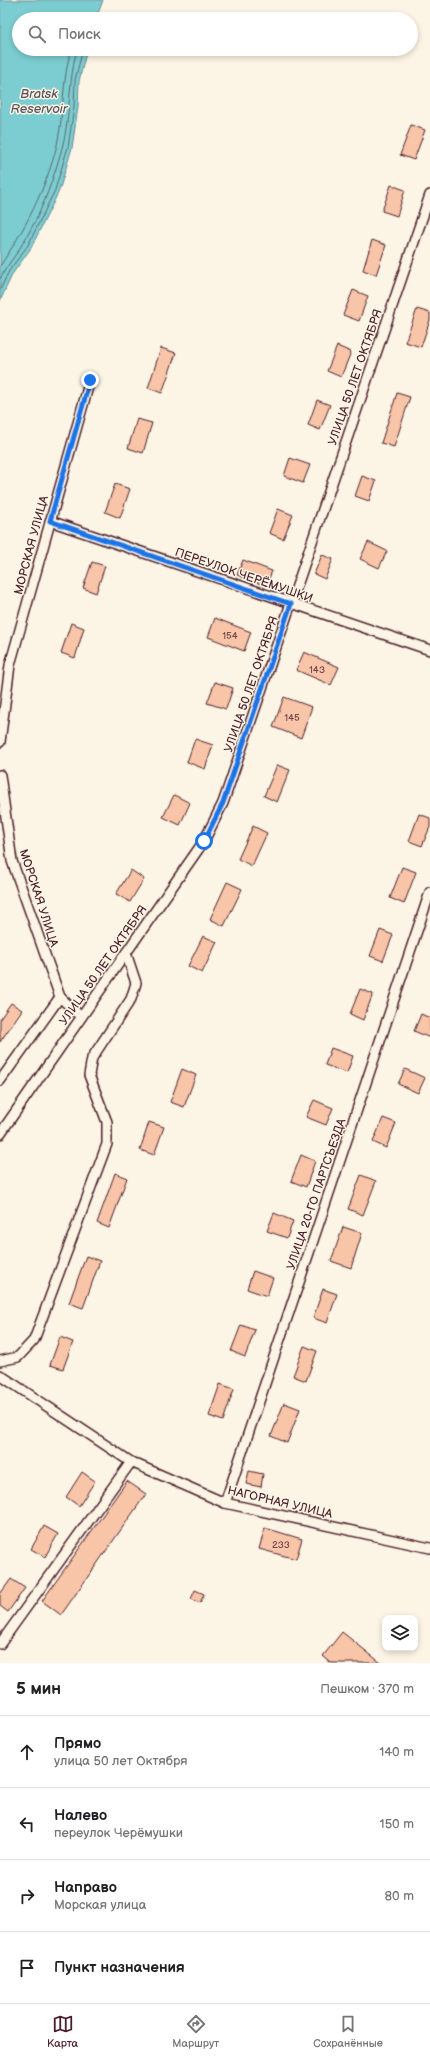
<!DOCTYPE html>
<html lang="ru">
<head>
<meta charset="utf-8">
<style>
  :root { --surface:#fff; --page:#f2f2f2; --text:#202124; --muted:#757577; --line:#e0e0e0; --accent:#4a1f2b }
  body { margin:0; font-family:"Balsamiq Sans",sans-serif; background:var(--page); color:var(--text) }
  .controls { position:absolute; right:12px; bottom:12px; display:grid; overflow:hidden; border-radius:8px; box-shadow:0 2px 6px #0003 }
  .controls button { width:36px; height:36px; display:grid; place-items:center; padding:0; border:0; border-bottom:1px solid var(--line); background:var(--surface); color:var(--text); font:20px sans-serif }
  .stop { position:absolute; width:12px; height:12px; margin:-9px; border:3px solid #1a73e8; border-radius:50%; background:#fff }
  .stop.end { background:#1a73e8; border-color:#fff; box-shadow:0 1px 4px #0008 }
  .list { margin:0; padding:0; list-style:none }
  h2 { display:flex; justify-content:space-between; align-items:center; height:52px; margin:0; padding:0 16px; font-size:17px }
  h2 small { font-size:13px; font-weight:400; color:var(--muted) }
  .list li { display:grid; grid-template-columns:26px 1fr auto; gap:12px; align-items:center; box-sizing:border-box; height:72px; padding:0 16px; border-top:1px solid var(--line) }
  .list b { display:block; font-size:15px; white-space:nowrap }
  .list p { margin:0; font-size:13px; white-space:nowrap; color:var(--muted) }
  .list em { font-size:13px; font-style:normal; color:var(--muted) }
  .icon { flex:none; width:22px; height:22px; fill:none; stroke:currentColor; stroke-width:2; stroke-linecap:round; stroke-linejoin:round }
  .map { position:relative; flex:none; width:430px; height:1663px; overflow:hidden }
  .search { position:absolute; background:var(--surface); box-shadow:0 2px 6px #0003; left:12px; right:12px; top:12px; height:44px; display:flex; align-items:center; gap:10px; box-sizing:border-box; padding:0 14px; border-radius:22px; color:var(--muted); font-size:15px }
  .sheet { height:340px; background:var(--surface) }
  nav { display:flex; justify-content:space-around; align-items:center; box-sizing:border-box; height:56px; border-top:1px solid var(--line); background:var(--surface); font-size:11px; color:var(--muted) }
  nav a { display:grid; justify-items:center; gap:2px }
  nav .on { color:var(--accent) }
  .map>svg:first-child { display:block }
  .water { fill:#7bcdd1; stroke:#67878f }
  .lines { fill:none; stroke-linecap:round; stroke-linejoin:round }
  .shore { stroke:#5e656d; stroke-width:1 }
  .building { fill:#f8c5a8; stroke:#4a1f2b }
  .minor-casing { stroke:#4a1f2b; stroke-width:12 }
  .minor { stroke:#fcf5e5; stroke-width:9 }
  .route { stroke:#1a73e8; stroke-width:5 }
  .labels { text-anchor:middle; stroke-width:3; stroke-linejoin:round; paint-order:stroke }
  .number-label { font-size:10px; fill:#76484a }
  .street-label { font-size:12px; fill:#4a1f2b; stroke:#fcf5e5 }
  .water-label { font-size:13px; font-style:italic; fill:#59535d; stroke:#fcf5e5 }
</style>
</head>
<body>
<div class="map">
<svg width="430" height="1663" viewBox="0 0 430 1663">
  <rect width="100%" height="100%" fill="#fcf5e5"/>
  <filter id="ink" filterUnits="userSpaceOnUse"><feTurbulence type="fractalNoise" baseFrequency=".025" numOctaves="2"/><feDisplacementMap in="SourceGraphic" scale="8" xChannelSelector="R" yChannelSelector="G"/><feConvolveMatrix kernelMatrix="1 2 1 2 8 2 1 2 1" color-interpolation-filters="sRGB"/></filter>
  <g filter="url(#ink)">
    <polygon class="water" points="0,0 103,0 96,19 19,19 19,49 87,49 79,81 78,107 72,148 59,191 31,248 13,273 0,301"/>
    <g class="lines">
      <g class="shore">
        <path d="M 0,266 C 25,229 46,189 57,145 C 64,113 62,81 71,49"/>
        <path d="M 0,279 C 6,266 16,256 23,243 C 41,214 53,181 62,148 C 71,116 68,81 77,49"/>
        <polyline points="0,290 9,271 28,245 55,190 68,147 74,107 75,80 83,49"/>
      </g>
    </g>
    <g class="building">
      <polygon points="411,125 425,130 414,160 400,155"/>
      <polygon points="391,185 405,190 397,216 382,211"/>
      <polygon points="372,240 386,245 376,275 363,270"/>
      <polygon points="353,290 368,296 359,321 343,315"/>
      <polygon points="417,309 430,313 430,320 421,347 405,342"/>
      <polygon points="337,346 351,352 341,377 327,371"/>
      <polygon points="161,348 176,353 162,393 148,388"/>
      <polygon points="397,393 410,397 394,447 381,443"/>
      <polygon points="317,400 330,405 320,430 308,425"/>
      <polygon points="137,419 152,423 143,453 128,448"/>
      <polygon points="290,458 310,465 303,483 284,476"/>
      <polygon points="362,476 376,481 369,501 355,496"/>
      <polygon points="115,484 130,489 120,518 105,512"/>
      <polygon points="278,509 293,515 283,539 269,533"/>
      <polygon points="368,542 387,551 379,568 360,559"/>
      <polygon points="322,555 333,559 325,579 314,574"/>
      <polygon points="243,560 272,571 266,586 237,575"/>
      <polygon points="92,562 105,566 96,593 83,588"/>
      <polygon points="215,618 251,632 244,651 208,637"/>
      <polygon points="71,623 84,628 75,658 61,653"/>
      <polygon points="304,652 339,667 331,685 296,670"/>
      <polygon points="215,682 233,688 226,709 207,703"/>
      <polygon points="284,697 312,707 301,738 273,727"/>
      <polygon points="195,739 213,745 205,769 187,762"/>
      <polygon points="277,765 290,770 277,802 264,796"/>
      <polygon points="174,795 190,803 180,825 163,817"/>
      <polygon points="419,814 430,818 430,827 422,846 409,841"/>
      <polygon points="253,826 267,833 252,866 238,859"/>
      <polygon points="402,867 416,872 404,904 390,898"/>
      <polygon points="131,870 144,879 130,902 116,894"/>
      <polygon points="227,882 242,889 224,926 210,919"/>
      <polygon points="380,930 393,935 383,961 370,956"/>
      <polygon points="203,936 217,942 202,973 188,966"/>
      <polygon points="360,989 373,994 363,1020 350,1014"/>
      <polygon points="11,1003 22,1010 0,1042 0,1019"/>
      <polygon points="421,1014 430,1018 430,1038 414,1031"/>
      <polygon points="331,1048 353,1056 347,1073 325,1065"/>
      <polygon points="182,1069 196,1075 184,1107 170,1102"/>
      <polygon points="405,1069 425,1078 418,1093 398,1084"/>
      <polygon points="314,1100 333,1108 326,1125 306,1117"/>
      <polygon points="383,1118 396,1123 386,1148 373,1142"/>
      <polygon points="149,1122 164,1127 154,1155 140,1150"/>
      <polygon points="301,1155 315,1161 306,1187 291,1181"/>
      <polygon points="115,1173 127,1178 109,1228 97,1223"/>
      <polygon points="361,1175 376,1181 363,1215 348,1209"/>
      <polygon points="274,1213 293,1221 287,1238 267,1231"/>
      <polygon points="343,1227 362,1233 351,1268 331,1261"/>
      <polygon points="86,1256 100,1261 83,1308 69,1303"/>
      <polygon points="253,1271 273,1278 267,1296 247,1289"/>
      <polygon points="323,1289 337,1294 327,1323 313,1318"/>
      <polygon points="241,1325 255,1330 245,1357 231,1351"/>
      <polygon points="60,1337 73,1342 63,1369 50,1365"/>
      <polygon points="304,1346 317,1351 306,1381 293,1376"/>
      <polygon points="220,1384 234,1389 223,1421 209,1416"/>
      <polygon points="284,1403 300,1409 287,1443 271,1436"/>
      <polygon points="249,1471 263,1474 261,1487 246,1484"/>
      <polygon points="82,1472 95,1481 79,1506 66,1497"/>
      <polygon points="127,1481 146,1494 61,1615 42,1601"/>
      <polygon points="44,1526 58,1534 45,1557 31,1549"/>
      <polygon points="265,1528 302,1539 296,1559 259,1549"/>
      <polygon points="11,1579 25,1588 8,1612 0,1606 0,1594"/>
      <polygon points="195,1590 204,1594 200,1603 191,1599"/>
      <polygon points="342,1632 381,1663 331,1663 323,1656"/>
    </g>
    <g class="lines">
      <defs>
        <g id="minor">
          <polyline points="50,521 430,650"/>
          <polyline points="0,742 10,665 90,380"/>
          <polyline points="0,775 12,861 60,997 81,1017"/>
          <polyline points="0,1081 60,997"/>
          <polyline points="0,1134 204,841 223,803 430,195"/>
          <polyline points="0,1361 18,1357 34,1340 107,1144 107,1122 89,1075 92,1058 131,999 136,983 126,953"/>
          <polyline points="0,1375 131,1462 225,1503 430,1548"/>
          <polyline points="225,1503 430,892"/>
          <polyline points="0,1644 131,1462"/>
        </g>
      </defs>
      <use href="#minor" class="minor-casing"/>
      <use href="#minor" class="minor"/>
    </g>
  </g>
  <g class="lines" filter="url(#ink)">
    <polyline class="route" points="90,380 50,521 291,604 223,803 204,841"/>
  </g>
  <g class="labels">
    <g class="number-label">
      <text x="230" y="639">154</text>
      <text x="317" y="673">143</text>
      <text x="292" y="721">145</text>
      <text x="281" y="1548">233</text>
    </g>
    <g class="street-label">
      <text transform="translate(355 377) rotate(-71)" y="4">УЛИЦА 50 ЛЕТ ОКТЯБРЯ</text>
      <text transform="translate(31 545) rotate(-75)" y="4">МОРСКАЯ УЛИЦА</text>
      <text transform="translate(244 575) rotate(19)" y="4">ПЕРЕУЛОК ЧЕРЁМУШКИ</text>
      <text transform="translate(251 684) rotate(-71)" y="4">УЛИЦА 50 ЛЕТ ОКТЯБРЯ</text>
      <text transform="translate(39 898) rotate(72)" y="4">МОРСКАЯ УЛИЦА</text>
      <text transform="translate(103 965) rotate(-55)" y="4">УЛИЦА 50 ЛЕТ ОКТЯБРЯ</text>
      <text transform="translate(316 1194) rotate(-71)" y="4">УЛИЦА 20-ГО ПАРТСЪЕЗДА</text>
      <text transform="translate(280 1502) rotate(13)" y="4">НАГОРНАЯ УЛИЦА</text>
    </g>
    <g class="water-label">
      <text x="39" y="98">Bratsk<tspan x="39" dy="15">Reservoir</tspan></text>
    </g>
  </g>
</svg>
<div class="controls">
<button><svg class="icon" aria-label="layers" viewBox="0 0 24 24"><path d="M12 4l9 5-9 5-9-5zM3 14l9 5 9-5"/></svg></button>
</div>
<div class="stop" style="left:204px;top:841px"></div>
<div class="stop end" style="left:90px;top:380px"></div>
<div class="search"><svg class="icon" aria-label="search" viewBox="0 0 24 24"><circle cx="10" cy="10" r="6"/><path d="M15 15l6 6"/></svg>Поиск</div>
</div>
<section class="sheet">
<h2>5 мин<small>Пешком · 370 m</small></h2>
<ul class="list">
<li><svg class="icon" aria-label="ahead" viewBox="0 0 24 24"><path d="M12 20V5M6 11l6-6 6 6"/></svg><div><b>Прямо</b><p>улица 50 лет Октября</p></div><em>140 m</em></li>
<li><svg class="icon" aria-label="left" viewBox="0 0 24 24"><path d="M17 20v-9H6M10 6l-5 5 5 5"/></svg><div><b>Налево</b><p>переулок Черёмушки</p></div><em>150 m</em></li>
<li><svg class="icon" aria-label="right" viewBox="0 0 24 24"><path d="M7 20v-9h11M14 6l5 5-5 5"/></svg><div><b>Направо</b><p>Морская улица</p></div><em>80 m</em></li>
<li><svg class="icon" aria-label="arrive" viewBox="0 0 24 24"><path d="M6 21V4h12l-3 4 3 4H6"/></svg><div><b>Пункт назначения</b></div></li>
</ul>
</section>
<nav>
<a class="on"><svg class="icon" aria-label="map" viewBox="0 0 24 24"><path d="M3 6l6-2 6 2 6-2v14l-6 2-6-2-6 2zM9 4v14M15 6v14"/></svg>Карта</a>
<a><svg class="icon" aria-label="directions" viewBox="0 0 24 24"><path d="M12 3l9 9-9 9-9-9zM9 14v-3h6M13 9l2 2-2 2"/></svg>Маршрут</a>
<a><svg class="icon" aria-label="saved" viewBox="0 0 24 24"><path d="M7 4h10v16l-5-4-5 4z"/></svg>Сохранённые</a>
</nav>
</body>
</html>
